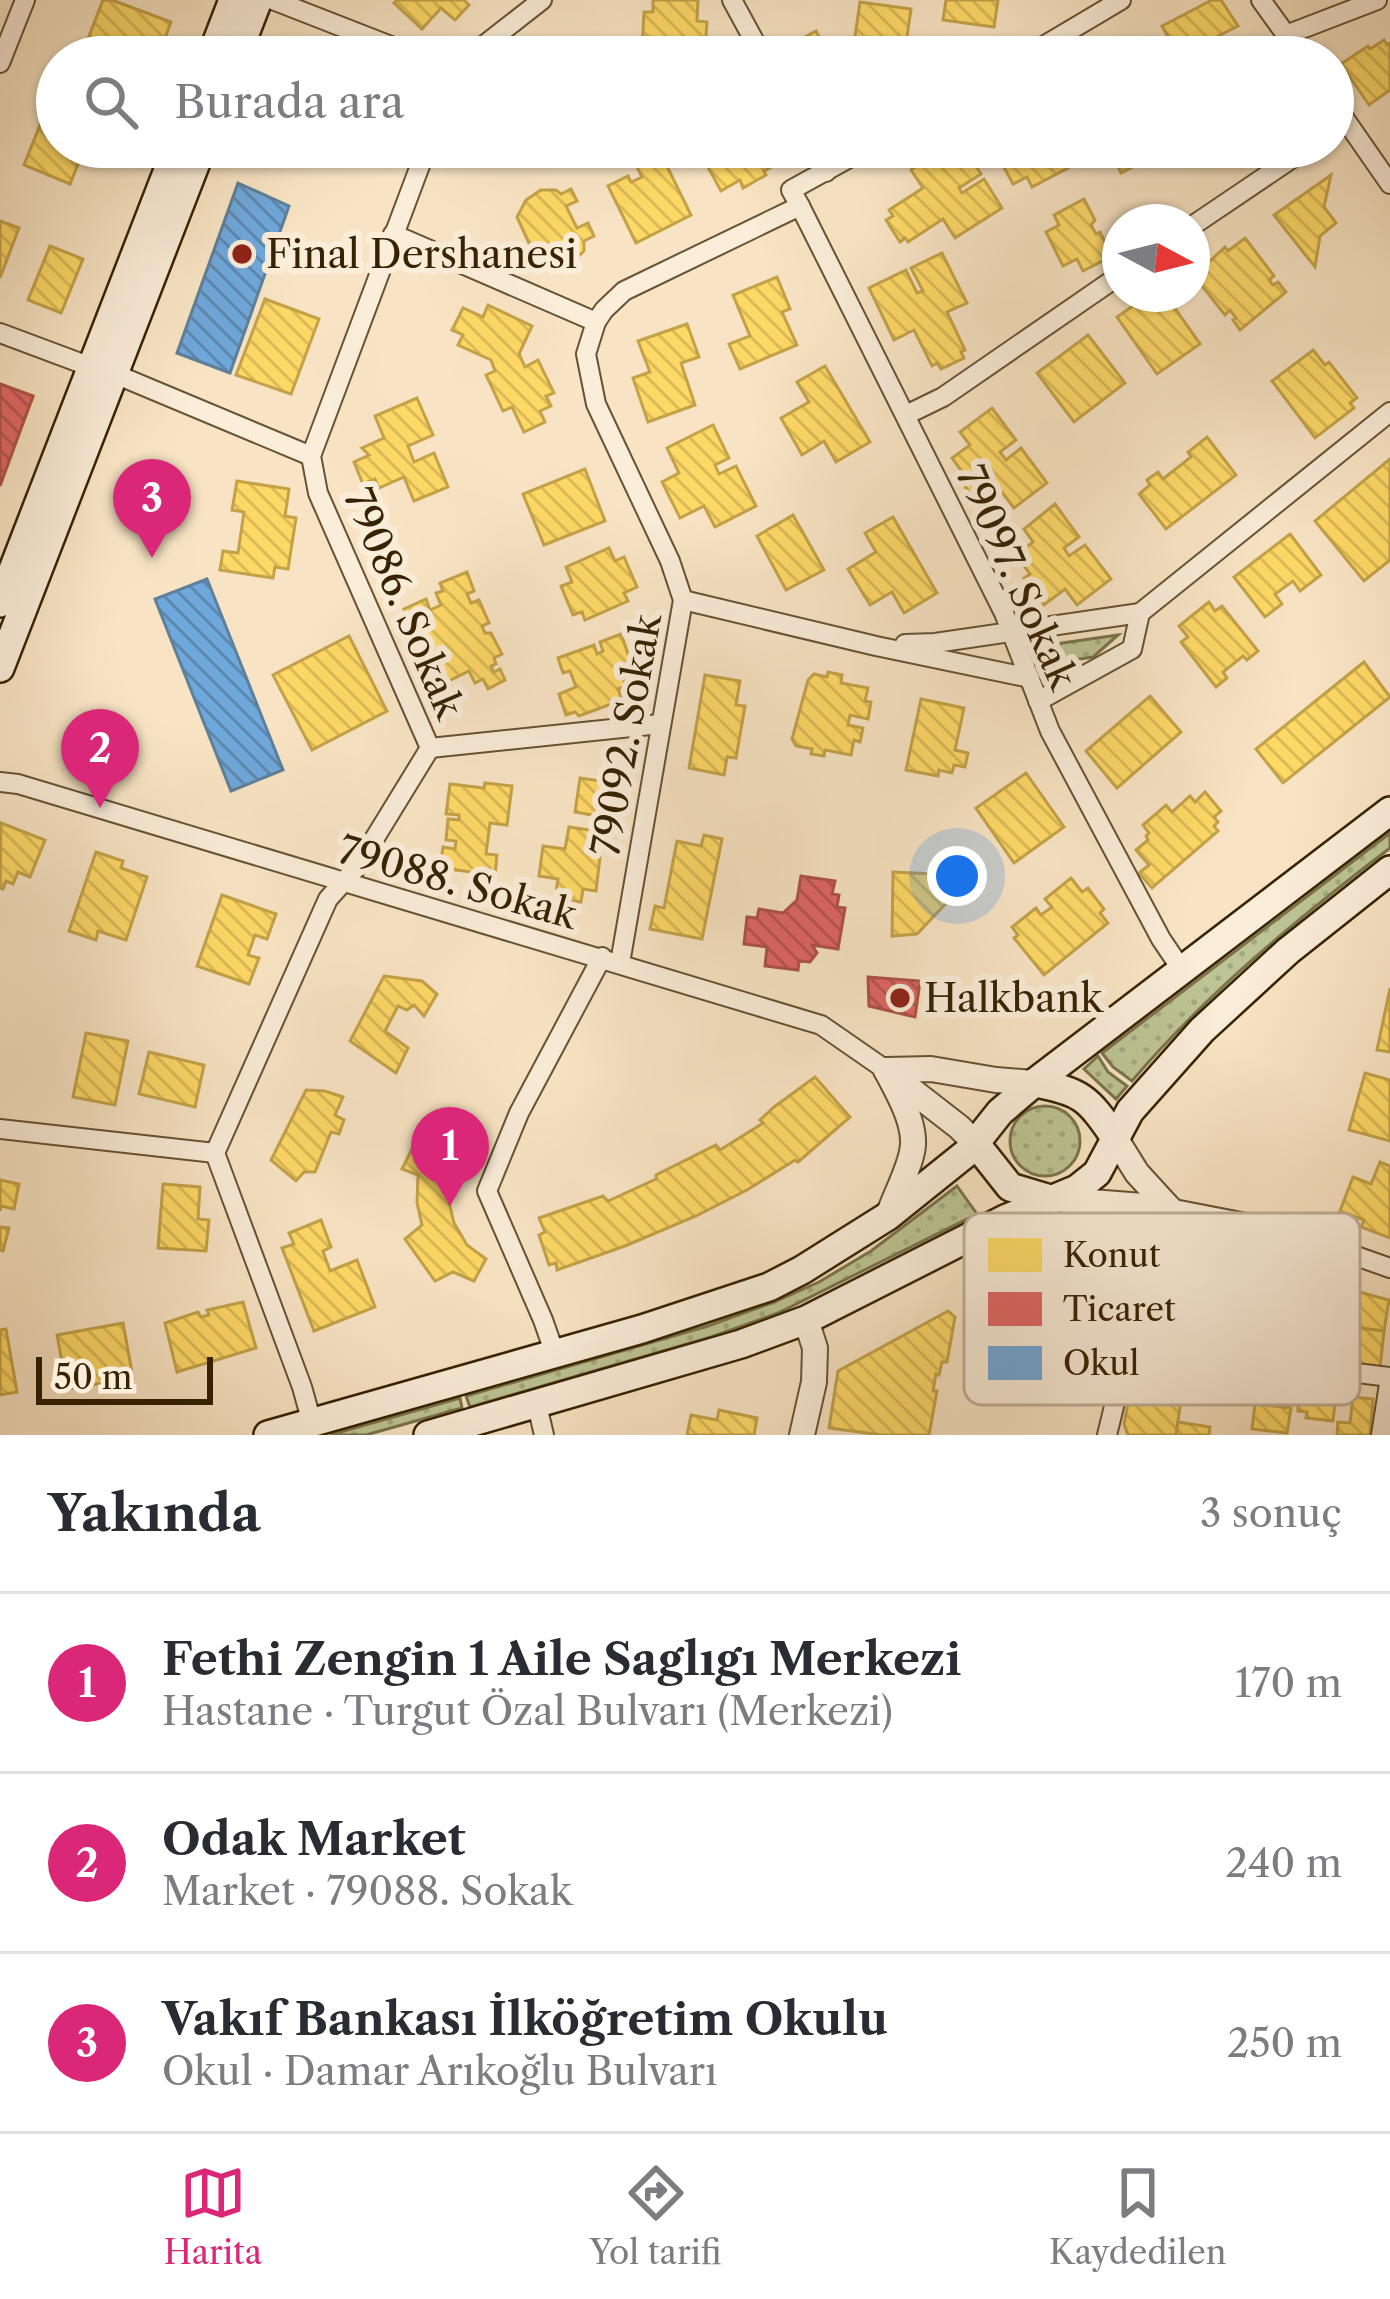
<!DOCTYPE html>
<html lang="tr">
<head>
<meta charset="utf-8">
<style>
  :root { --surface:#fff; --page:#f2f2f3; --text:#2b2b33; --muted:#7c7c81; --line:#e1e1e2; --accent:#db2777 }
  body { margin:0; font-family:"Libre Caslon Text",serif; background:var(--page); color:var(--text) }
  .compass { position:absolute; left:1102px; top:204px; width:108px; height:108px; border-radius:50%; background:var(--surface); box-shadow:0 3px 9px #0004; rotate:97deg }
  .scale { position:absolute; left:36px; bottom:30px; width:177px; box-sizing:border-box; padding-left:12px; border:6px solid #372201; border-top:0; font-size:33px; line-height:42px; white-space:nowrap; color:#372201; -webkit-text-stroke:9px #faedd9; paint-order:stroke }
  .you { position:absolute; left:957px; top:876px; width:42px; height:42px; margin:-30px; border:9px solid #fff; border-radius:50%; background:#1a73e8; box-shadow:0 0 0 18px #1a73e833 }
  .badge { display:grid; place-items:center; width:78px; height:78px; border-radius:50%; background:var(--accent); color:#fff; font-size:39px; font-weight:700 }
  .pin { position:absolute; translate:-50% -99px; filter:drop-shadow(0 3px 6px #0008) }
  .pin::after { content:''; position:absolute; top:63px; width:42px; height:36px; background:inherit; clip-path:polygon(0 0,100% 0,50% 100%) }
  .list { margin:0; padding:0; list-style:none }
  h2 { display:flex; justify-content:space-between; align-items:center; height:156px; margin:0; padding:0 48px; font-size:51px }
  h2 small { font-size:39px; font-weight:400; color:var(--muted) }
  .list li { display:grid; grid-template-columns:78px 1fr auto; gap:36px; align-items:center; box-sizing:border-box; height:180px; padding:0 48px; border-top:3px solid var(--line) }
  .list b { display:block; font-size:45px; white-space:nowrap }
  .list p { margin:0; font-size:39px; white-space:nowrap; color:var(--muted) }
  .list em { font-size:39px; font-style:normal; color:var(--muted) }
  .icon { flex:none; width:66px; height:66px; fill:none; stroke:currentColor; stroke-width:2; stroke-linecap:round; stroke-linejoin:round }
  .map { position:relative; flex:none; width:1390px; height:1435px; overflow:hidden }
  .search { position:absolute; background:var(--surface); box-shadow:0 3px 9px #0004; left:36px; right:36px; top:36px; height:132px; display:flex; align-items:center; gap:30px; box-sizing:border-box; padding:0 42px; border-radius:66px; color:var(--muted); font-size:45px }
  .sheet { height:696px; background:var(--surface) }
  nav { display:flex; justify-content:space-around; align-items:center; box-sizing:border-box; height:168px; border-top:3px solid var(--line); background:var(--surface); font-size:33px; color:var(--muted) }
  nav a { display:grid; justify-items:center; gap:6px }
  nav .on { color:var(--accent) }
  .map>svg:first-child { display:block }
  .grass { fill:url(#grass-dots); stroke:#7a734b; stroke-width:3 }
  .homes { fill:url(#homes-back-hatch); stroke:#c3a248; stroke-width:3 }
  .shops { fill:url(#shops-back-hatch); stroke:#ad5248; stroke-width:3 }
  .schools { fill:url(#schools-back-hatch); stroke:#5e809a; stroke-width:3 }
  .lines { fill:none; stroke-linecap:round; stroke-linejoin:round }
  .minor-casing { stroke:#675232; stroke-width:22 }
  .tertiary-casing { stroke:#675232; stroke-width:28 }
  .secondary-casing { stroke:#372201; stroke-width:32 }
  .minor { stroke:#faedd9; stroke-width:18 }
  .tertiary { stroke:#faedd9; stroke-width:24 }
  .secondary { stroke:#faedd9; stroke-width:27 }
  .poi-dot { fill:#8f2418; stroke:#faedd9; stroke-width:4.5 }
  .labels { text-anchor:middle; stroke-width:12; stroke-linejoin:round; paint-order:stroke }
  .poi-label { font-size:39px; fill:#372201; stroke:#faedd9; text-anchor:start }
  .street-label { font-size:39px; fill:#372201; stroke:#faedd9 }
  .key { fill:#faedd9; stroke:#c0b098; stroke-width:3 }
  .key-label { font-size:33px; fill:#372201 }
</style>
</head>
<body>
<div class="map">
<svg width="1390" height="1435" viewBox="0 0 1390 1435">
  <defs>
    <pattern id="grass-dots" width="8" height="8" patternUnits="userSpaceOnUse" patternTransform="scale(3)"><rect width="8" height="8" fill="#bdc495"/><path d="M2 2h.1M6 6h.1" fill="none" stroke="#a3a87f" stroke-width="1.8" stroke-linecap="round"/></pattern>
    <pattern id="homes-back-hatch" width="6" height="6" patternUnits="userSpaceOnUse" patternTransform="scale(3)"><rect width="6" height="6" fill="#ffd966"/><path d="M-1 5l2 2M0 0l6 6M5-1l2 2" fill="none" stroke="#dbba57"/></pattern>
    <pattern id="shops-back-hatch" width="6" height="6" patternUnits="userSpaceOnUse" patternTransform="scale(3)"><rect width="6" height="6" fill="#e06666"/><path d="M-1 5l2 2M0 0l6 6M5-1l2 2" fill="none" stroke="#b65452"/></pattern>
    <pattern id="schools-back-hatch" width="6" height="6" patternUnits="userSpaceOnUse" patternTransform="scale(3)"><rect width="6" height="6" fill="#6fa8dc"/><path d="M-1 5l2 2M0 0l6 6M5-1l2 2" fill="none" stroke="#5c88b0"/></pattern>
  </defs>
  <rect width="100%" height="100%" fill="#f8e4c4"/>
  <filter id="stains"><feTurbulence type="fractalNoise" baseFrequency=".00167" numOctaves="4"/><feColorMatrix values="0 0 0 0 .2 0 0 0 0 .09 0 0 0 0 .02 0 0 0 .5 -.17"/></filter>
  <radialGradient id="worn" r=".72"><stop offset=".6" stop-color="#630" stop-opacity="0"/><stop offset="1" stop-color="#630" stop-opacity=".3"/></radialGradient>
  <g class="grass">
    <polygon points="1118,635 1093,657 1046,664 1041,646"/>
    <path d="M 1390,833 L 1390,848 C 1297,919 1208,992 1132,1081 L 1113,1067 L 1102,1053 Z"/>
    <polygon points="1098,1056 1108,1072 1127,1086 1116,1099 1084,1069"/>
    <circle cx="1045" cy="1141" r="35"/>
    <polygon points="957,1186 977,1214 778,1313 711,1337 470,1407 466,1396 708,1326 774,1302 819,1282 871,1251"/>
    <polygon points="460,1398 462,1408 366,1435 330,1435"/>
  </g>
  <g class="homes">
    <polygon points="103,0 112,0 171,22 158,57 81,57"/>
    <polygon points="397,0 464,0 469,5 455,20 441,8 422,29 394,3"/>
    <polygon points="653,0 698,0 697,21 707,22 705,48 693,47 692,57 649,57 650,50 642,50 644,12 653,12"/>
    <polygon points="946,0 998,0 994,27 943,20"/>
    <polygon points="1212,0 1221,0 1238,26 1179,56 1162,26"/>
    <polygon points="860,2 911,9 904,57 852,57"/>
    <polygon points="816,31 829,57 784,57 780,50"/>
    <polygon points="1384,40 1387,45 1390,43 1390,90 1369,105 1341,64 1368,46 1370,49"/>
    <polygon points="42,120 57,126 57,147 85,147 70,184 24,165"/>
    <polygon points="250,147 283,147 277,159"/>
    <polygon points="496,147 536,147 529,155 522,149 519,153 513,148 506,156"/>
    <polygon points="697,147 777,147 785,160 764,171 766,175 743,188 740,180 721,191"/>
    <polygon points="947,147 964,147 981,174 959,188 962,193 984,179 1002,208 955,238 943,219 908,242 905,238 900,242 886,220 893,216 889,210 923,188 911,170"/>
    <polygon points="993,147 1057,147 1068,168 1032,187 1027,177 1013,184"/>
    <polygon points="1088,147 1154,147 1158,154 1121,173 1114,158 1109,160 1106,154 1094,159"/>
    <polygon points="661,154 691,215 636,243 608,186 628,176 631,182 642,177 637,167"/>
    <polygon points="1331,175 1324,207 1336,223 1320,236 1315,267 1274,215"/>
    <polygon points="571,189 577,201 566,206 577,228 588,223 594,236 584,241 584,251 572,262 550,267 534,254 517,217 526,200 541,190 556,190 561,194"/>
    <polygon points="1084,199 1095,220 1091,225 1096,234 1100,232 1112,256 1083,271 1077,259 1063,266 1046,232 1059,225 1054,215"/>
    <polygon points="0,221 19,228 0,278"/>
    <polygon points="1245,238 1274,276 1269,280 1273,285 1278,282 1286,292 1240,330 1233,320 1236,318 1230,310 1225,315 1194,276 1225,247 1228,251"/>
    <polygon points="50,246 83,259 61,313 28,300"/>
    <polygon points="942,253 967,303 947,312 965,350 961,352 964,358 941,369 937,363 932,366 914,330 894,340 869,288 906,270 917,293 923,291 911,268"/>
    <polygon points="777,277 790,309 782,312 797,345 740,369 729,344 750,336 733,295"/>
    <polygon points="1150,294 1165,294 1200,344 1157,374 1117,317"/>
    <polygon points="265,299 319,319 291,394 236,375"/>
    <polygon points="488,305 532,326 519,354 525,367 538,360 554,393 546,396 551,406 540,411 545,422 524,432 512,407 503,411 486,375 495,371 491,360 458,345 463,335 452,330 463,308 483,317"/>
    <polygon points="687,324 699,357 681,363 695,405 648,422 633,378 650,372 638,341"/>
    <polygon points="1088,335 1125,383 1074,422 1037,373"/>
    <polygon points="1313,350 1325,365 1329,362 1357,398 1350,403 1354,408 1315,438 1272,381"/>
    <polygon points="825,366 870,442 836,462 824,441 802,455 781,418 809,402 797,382"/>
    <polygon points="0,384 33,397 0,480"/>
    <polygon points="417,398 433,435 408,446 414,462 434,453 448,487 414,501 404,477 379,488 375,479 363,484 354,462 369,455 362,448 384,438 375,416"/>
    <polygon points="992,408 1016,440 1000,452 1006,460 1021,448 1047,483 1014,508 1002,492 981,508 961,481 966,477 952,458 970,445 960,432"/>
    <polygon points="713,425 729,458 715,465 719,474 736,466 756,506 715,527 704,506 680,518 662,482 679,473 667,448"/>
    <polygon points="1207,437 1236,475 1166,529 1139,494 1150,485 1147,480 1158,472 1163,479 1191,457 1188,452"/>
    <polygon points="1390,459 1390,560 1364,581 1315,521"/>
    <polygon points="585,469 605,521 544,545 523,494"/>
    <polygon points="237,481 289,489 285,516 296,518 288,569 275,567 273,578 220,570 223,551 238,553 244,512 232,510"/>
    <polygon points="1055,504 1079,537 1064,548 1069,556 1085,545 1111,579 1077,605 1065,589 1044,605 1024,578 1030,574 1016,555 1033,542 1024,529"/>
    <polygon points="793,515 824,570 786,590 757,536"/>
    <polygon points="893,517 937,593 904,613 892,592 870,605 848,569 876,552 865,533"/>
    <polygon points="1290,534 1321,575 1300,591 1293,581 1275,594 1282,604 1265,617 1234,577"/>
    <polygon points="609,548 615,561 624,557 637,587 624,593 628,601 585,620 582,612 573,615 561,586 572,582 566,567"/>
    <polygon points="467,572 474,591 467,594 471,603 479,600 489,623 482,626 485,633 491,633 502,654 494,658 496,664 491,666 494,672 500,669 505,680 488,689 483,679 475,683 469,671 449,681 452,688 444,692 438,678 434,680 430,674 422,678 418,670 425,667 421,656 428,653 420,637 410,642 408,636 414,633 404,609 426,599 430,610 441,605 436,593 443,591 440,583"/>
    <polygon points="1209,602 1215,611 1222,606 1258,651 1247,660 1243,656 1223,672 1227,678 1216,687 1181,642 1188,637 1179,626"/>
    <polygon points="621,634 632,665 620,670 626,686 618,689 622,700 579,716 575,712 566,715 559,694 576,687 570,671 563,673 558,658 594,645 597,654 603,651 600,642"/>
    <polygon points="349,636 387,711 312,750 273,675"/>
    <polygon points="1364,662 1390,697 1283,783 1256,749"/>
    <polygon points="828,672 842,675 841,683 868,688 865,701 871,702 868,719 850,715 848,725 863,728 860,742 854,740 851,755 825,750 824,756 811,754 812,749 796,746 792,739 808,680 814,674 827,677"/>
    <polygon points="705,675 740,681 736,705 745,706 736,758 727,757 724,775 689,768"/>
    <polygon points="1150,696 1181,732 1117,788 1086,751"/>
    <polygon points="921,699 964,708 955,750 968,753 965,767 954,765 952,773 939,770 938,776 906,770"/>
    <polygon points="1026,773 1064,827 1014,863 976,808"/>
    <polygon points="580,778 614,783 609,818 575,812"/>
    <polygon points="485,783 512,786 507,825 490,823 486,854 497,855 495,875 440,868 443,847 455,849 456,841 446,840 448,819 459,820 459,815 446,814 450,784 484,788"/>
    <polygon points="1205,792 1221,811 1214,817 1218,822 1214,826 1218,831 1152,888 1139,873 1149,865 1136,850 1148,840 1146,836 1149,833 1143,825 1166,805 1172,812 1190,796 1195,802"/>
    <polygon points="1,823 45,840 30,877 18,872 13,884 6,881 3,889 0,888"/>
    <polygon points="569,827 603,832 596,891 583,889 581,902 555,899 558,879 539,876 543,846 565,849"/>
    <polygon points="704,835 722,839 702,939 650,929 655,906 664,908 677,841 701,846"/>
    <polygon points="96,852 123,861 121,868 147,877 126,940 98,931 96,940 69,931"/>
    <polygon points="893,872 954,875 952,897 917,934 892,936"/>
    <polygon points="1071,878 1082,892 1088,888 1104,909 1100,913 1108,923 1044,975 1014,938 1018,935 1012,927 1036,908 1041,915 1052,907 1045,899"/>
    <polygon points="222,895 276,914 267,939 255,935 248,955 259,958 249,984 197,966"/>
    <polygon points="384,976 422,981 437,994 424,1016 414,1005 407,1010 398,1006 385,1031 408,1048 396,1073 350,1041"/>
    <polygon points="1390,988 1390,1052 1377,1050"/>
    <polygon points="86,1033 128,1041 115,1105 73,1097"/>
    <polygon points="149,1052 204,1065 195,1107 139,1094"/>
    <polygon points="1365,1073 1390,1080 1390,1141 1349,1130"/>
    <polygon points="815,1077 850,1117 798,1162 795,1160 747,1190 696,1216 625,1246 557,1270 556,1263 549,1265 539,1235 545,1232 539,1218 603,1196 608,1201 656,1179 656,1175 716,1145 720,1150 763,1123 760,1120 774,1107"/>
    <polygon points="306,1090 325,1091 343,1097 335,1115 344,1120 339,1134 331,1132 315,1172 304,1172 296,1181 271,1160"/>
    <polygon points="462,1115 477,1138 458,1155 450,1175 448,1198 454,1223 467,1245 486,1259 474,1281 453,1272 435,1281 405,1239 422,1225 417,1203 418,1175 402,1169 425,1123 444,1131"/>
    <polygon points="1380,1162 1390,1166 1390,1238 1361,1227 1364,1220 1340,1211 1353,1177 1371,1184"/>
    <polygon points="0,1180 19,1184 14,1209 1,1206 0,1211"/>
    <polygon points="163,1184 200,1187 198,1219 209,1220 206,1251 158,1248"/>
    <polygon points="321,1220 331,1247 323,1251 330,1271 357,1260 375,1307 314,1331 282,1248 294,1244 289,1233"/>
    <polygon points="0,1227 9,1228 3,1251 0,1250"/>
    <polygon points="1334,1285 1389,1300 1384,1331 1330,1324"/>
    <polygon points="243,1302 256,1348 177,1372 165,1323 198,1312 201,1317 209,1315 207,1310"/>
    <polygon points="948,1311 955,1317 947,1362 942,1362 939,1375 936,1374 933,1391 937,1391 929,1435 882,1435 829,1428 838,1371"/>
    <polygon points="123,1323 133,1378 67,1389 57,1335"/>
    <polygon points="1350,1327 1384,1331 1380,1368 1344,1363 1334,1358 1336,1337 1348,1338"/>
    <polygon points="6,1329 17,1392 0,1395 0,1330"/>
    <polygon points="1154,1360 1186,1365 1176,1435 1128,1435 1124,1424 1133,1377"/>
    <polygon points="1259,1373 1295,1378 1291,1406 1256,1401"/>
    <polygon points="1305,1381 1337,1385 1333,1421 1306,1418 1307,1412 1298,1411 1298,1393 1304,1394"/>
    <polygon points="1353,1397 1373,1399 1370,1435 1337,1435 1338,1422 1350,1423"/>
    <polygon points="1255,1404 1291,1408 1287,1433 1252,1429"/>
    <polygon points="719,1410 757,1418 754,1435 687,1435 691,1415 717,1420"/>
    <polygon points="1178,1422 1210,1427 1209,1435 1176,1435"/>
  </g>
  <g class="shops">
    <polygon points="0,384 33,396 0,486"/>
    <polygon points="801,876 835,881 832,894 839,895 837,907 845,908 838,949 812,945 817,953 810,962 799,961 798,970 765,966 767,947 744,944 747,917 757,918 759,909 783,913 797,900"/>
    <polygon points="868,977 920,981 915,1017 869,1006"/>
  </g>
  <g class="schools">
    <polygon points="238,183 289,206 230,373 177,353"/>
    <polygon points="207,579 283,770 231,791 155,599"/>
  </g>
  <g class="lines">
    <defs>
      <g id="minor">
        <polyline points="273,0 419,57"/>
        <polyline points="732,0 763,57"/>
        <polyline points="1261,0 1302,57"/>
        <polyline points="1286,35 1377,0"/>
        <polyline points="469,57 542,0"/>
        <polyline points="1025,57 1121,0"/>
        <polyline points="0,63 25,0"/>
        <polyline points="1333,102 1390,184"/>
        <polyline points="427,147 311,456 318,493 430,748"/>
        <polyline points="812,147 826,172"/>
        <polyline points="800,206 1004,613 1050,731 1161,939 1182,970"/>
        <polyline points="1192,226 1309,147"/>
        <polyline points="393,234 596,322 604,310 624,291 800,206 791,190 869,147"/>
        <polyline points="596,322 586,354 596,404 670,561 683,600 620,963"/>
        <polyline points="0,333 91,367"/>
        <polyline points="115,374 311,456"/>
        <polyline points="906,415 943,397 1120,275"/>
        <polyline points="683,600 876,646 1030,678"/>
        <polyline points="905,644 935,643 1140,613"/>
        <polyline points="1038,701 1132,649 1140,613 1390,412"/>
        <polyline points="430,748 660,724"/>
        <polyline points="0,782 18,784 821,1025 886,1070"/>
        <polyline points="0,1129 215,1153"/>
        <polyline points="1129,1345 1390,1377"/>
        <polyline points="555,1354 543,1320 487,1191 519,1113 602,957"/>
        <polyline points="537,1405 544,1435"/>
        <polyline points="312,1423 302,1387 215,1153 328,899 357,867 430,748"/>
        <polyline points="1107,1435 1129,1345 1169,1208 1282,1230 1390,1268"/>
        <polyline points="1381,1435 1390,1378"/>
      </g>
      <g id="tertiary">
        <path d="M 886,1070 C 898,1093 918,1126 912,1152 C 908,1172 895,1196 888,1216"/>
        <polyline points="886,1070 931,1069 996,1080 1034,1083"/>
        <polyline points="892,1075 959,1127 976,1144"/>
        <polyline points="1114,1136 1137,1173 1169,1208"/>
        <polyline points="1052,1199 1169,1208"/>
        <polyline points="802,1435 814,1382 815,1348 806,1320"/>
      </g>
      <g id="secondary">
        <polyline points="211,57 233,0"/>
        <polyline points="236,57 258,0"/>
        <polyline points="0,603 177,147"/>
        <polyline points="0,668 202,147"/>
        <path d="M 1034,1083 C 1081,1091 1088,1098 1114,1136"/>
        <polyline points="976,1144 1010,1187 1050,1199"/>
        <polyline points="268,1435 642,1329 769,1287 802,1270 888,1216 969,1151 1000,1112 1034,1083 1390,811"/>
        <polyline points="428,1435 741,1344 806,1320 1005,1219 1077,1189 1097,1173 1130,1111 1202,1030 1288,951 1390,870"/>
      </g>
    </defs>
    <use href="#minor" class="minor-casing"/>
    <use href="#tertiary" class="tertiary-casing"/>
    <use href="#secondary" class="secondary-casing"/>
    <use href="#minor" class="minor"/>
    <use href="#tertiary" class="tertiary"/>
    <use href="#secondary" class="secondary"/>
  </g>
  <g class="poi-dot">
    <circle cx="242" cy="254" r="12"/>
    <circle cx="900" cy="998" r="12"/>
  </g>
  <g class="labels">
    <g class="poi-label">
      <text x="266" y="268">Final Dershanesi</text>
      <text x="924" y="1012">Halkbank</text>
    </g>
    <g class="street-label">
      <text transform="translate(1017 577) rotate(66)" y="14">79097. Sokak</text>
      <text transform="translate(404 603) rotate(67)" y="14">79086. Sokak</text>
      <text transform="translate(626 735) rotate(-80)" y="14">79092. Sokak</text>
      <text transform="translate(458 882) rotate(16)" y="14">79088. Sokak</text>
    </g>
  </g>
  <rect x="964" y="1213" width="396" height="192" rx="18" class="key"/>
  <rect x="988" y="1238" width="54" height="34" fill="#ffd966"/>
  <rect x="988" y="1292" width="54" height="34" fill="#e06666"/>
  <rect x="988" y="1346" width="54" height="34" fill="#6fa8dc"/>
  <g class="key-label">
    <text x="1063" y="1267">Konut</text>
    <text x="1063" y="1321">Ticaret</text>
    <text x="1063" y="1375">Okul</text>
  </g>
  <rect width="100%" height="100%" filter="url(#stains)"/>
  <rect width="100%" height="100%" fill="url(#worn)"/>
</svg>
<svg class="compass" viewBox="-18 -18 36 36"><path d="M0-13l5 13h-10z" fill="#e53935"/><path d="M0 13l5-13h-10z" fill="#7c7c81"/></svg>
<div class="scale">50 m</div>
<div class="you"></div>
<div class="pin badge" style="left:450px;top:1206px">1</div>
<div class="pin badge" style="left:100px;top:808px">2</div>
<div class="pin badge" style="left:152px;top:558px">3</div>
<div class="search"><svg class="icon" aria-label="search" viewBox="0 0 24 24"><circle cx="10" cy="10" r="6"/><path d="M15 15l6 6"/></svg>Burada ara</div>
</div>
<section class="sheet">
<h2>Yakında<small>3 sonuç</small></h2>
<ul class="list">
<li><span class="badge">1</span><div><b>Fethi Zengin 1 Aile Saglıgı Merkezi</b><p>Hastane · Turgut Özal Bulvarı (Merkezi)</p></div><em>170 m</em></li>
<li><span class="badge">2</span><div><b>Odak Market</b><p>Market · 79088. Sokak</p></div><em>240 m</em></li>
<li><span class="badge">3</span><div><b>Vakıf Bankası İlköğretim Okulu</b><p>Okul · Damar Arıkoğlu Bulvarı</p></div><em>250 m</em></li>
</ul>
</section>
<nav>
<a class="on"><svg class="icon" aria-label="map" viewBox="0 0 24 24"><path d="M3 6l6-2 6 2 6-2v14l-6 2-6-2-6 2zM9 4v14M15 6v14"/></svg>Harita</a>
<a><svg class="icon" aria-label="directions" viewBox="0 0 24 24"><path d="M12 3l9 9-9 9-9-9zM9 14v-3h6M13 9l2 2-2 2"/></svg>Yol tarifi</a>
<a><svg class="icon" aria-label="saved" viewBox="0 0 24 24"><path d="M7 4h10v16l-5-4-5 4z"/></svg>Kaydedilen</a>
</nav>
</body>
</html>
